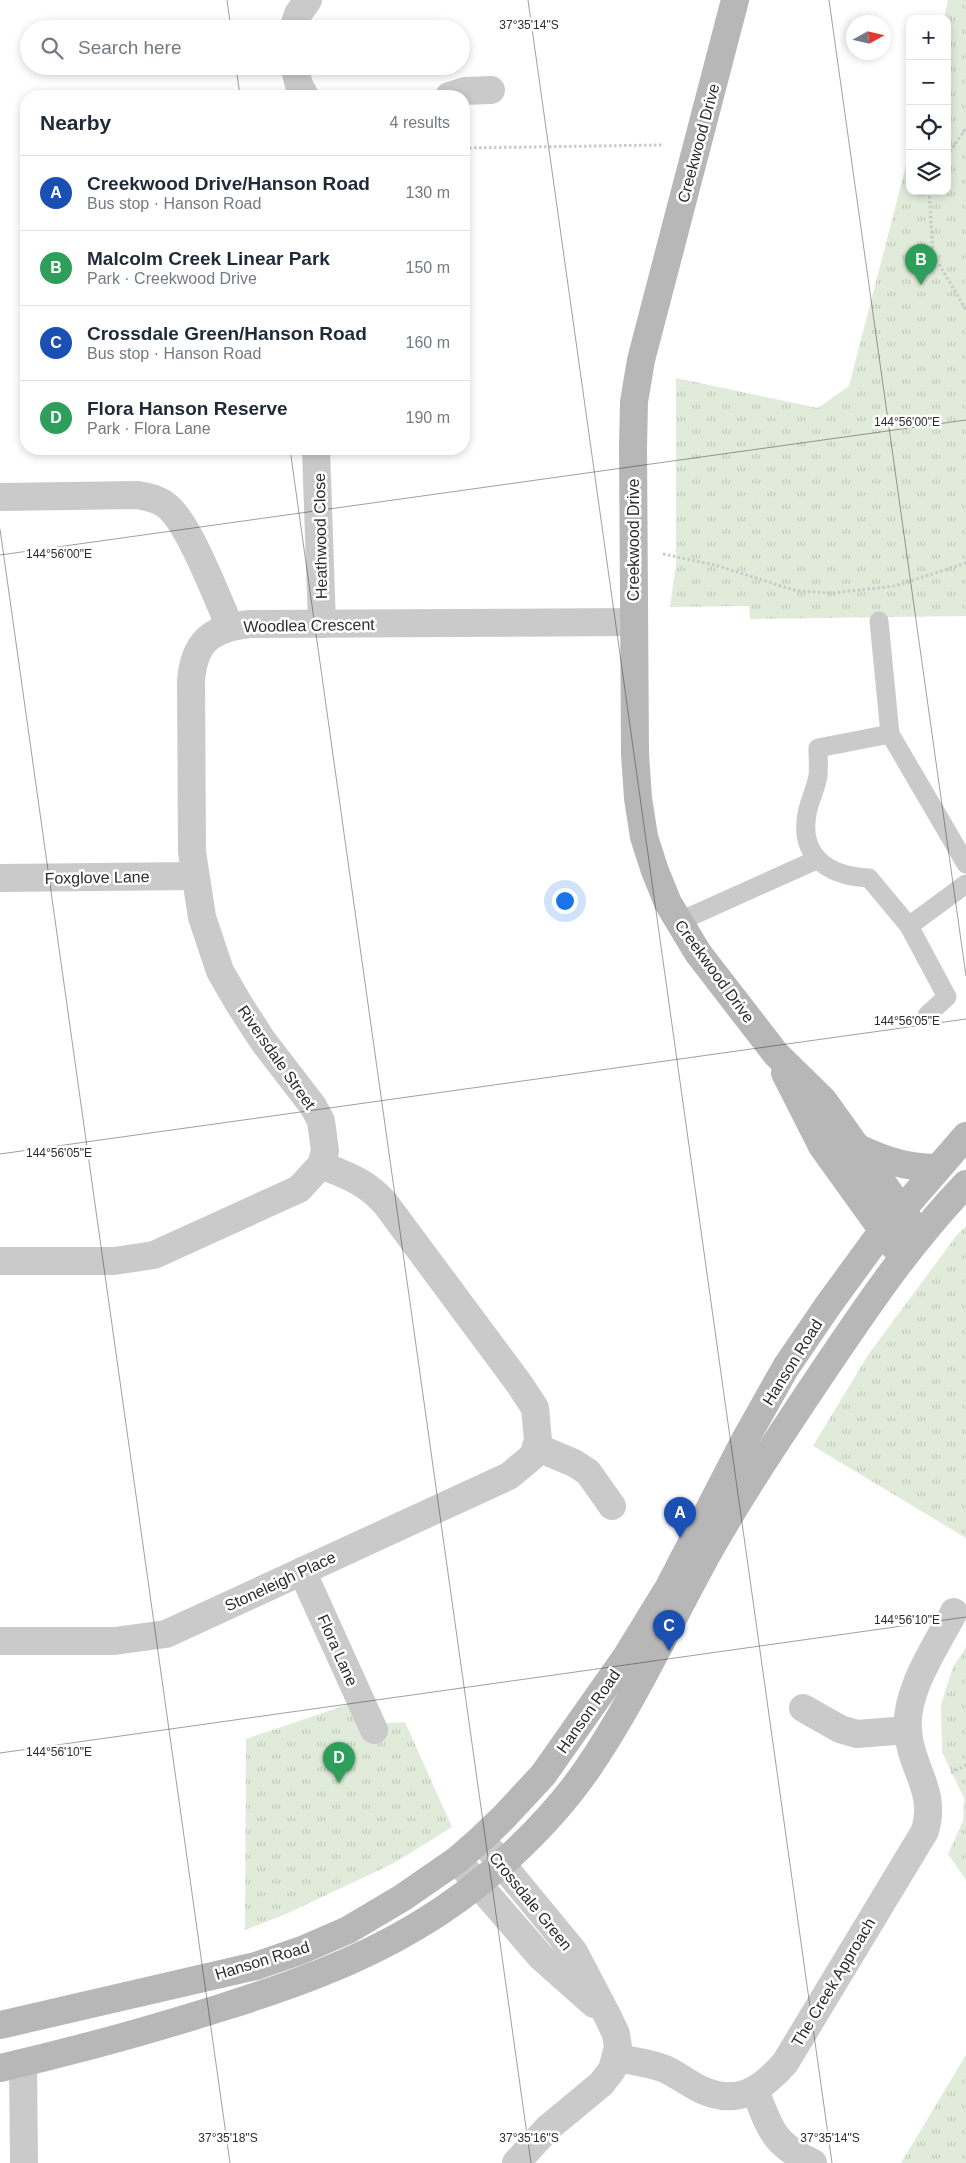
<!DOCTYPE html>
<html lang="en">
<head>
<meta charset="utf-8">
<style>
  :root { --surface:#fff; --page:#f6f6f7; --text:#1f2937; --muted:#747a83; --line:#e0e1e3; --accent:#e82e2a }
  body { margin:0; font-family:Arial,sans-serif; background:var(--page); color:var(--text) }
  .controls { position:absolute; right:15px; top:15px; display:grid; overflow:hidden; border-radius:10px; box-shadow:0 2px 8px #0003 }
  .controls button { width:45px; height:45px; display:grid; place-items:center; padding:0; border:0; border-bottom:1px solid var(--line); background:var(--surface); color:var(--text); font:25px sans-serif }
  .compass { position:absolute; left:846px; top:15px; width:45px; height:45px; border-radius:50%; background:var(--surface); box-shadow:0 2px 8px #0003; rotate:82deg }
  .you { position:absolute; left:564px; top:900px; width:18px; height:18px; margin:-12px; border:4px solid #fff; border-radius:50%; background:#1a73e8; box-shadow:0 0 0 8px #1a73e833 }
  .badge { display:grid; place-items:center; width:32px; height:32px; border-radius:50%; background:var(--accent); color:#fff; font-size:16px; font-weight:700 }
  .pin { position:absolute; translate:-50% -41px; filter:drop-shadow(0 1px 2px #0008) }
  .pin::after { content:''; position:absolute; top:26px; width:18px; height:15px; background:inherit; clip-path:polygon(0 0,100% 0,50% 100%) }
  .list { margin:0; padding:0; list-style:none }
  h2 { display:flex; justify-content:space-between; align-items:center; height:65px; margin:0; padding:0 20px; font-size:21px }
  h2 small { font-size:16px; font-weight:400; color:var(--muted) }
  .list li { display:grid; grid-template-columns:32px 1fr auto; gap:15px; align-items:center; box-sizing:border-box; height:75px; padding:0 20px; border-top:1px solid var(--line) }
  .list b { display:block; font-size:19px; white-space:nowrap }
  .list p { margin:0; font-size:16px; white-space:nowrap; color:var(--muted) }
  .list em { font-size:16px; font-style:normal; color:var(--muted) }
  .icon { flex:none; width:28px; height:28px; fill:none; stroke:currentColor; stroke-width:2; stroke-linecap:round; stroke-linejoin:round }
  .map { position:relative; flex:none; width:966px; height:2163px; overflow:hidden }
  .search { position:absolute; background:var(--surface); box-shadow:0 2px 8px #0003; left:20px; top:20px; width:450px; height:55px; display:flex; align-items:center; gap:12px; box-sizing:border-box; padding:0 18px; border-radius:28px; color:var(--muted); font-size:19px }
  .panel { position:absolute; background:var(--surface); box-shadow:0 2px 8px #0003; left:20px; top:90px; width:450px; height:365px; border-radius:20px }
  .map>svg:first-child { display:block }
  .park { fill:url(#park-tufts) }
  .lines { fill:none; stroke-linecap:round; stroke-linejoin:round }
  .path { stroke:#cacaca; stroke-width:3; stroke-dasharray:2.5 2.5; stroke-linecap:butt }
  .lane { stroke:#cacaca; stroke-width:19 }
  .street { stroke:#cacaca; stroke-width:28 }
  .secondary { stroke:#b7b7b7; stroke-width:28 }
  .ticks { fill:none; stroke:#2d2d2d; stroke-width:1; stroke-opacity:0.45 }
  .labels { text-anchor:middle; stroke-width:5; stroke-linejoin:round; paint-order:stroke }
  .street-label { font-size:16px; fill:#2d2d2d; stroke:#fff }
  .ticks-label { font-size:12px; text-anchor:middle; fill:#2d2d2d; stroke:#fff; stroke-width:5; stroke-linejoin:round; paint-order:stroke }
</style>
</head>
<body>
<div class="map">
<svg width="966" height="2163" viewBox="0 0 966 2163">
  <defs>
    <pattern id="park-tufts" width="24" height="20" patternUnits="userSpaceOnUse" patternTransform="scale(1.25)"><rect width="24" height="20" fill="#e1ebda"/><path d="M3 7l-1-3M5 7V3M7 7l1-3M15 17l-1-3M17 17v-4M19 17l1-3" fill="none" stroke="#c1cabb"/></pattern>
  </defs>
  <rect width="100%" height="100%" fill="#fff"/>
  <g class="park">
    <polygon points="948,0 966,0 966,616 750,619 749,606 670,607 676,564 676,378 818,408 849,386 910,150 910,191 947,191 947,19 944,19"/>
    <polygon points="966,1226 966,1538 813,1446 868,1355 957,1235"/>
    <polygon points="966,1647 966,1880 948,1854 963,1821 964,1798 942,1752 941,1705 953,1667"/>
    <polygon points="349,1704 363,1735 387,1723 405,1722 452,1827 394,1863 286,1914 245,1930 246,1739"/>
    <polygon points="966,2055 966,2163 901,2163"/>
  </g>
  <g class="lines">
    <g class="path">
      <polyline points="464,148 662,145"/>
      <polyline points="947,156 966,128"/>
      <polyline points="929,191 933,254 966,310"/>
      <polyline points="663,554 715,565 797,591 833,593 895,586 966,563"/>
      <polyline points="951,1773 966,1765"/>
    </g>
    <g class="lane">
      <polyline points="879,621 890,734 966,864"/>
      <path d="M 890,734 L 818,748 C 818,757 819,767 818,776 C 816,787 811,798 808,809 C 797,855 827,876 869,878 L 909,926 L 966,884"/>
      <polyline points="678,922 816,860"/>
      <polyline points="909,926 947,997 927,1015"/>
    </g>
    <g class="street">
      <polyline points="293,29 298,14 308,0"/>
      <polyline points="294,66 299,85 305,96"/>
      <polyline points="449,96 465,91 491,90"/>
      <polyline points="316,449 322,624"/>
      <path d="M 0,497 L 138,495 C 148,497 159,499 167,506 C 189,523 217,598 230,627"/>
      <polyline points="0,878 195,876"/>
      <path d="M 0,1261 L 114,1261 L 154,1255 L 299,1189 L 321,1165 L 325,1151 L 321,1121 L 313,1106 L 263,1041 L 239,1004 L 220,971 L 202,917 L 192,852 L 191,681 C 194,641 212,628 250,624 L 634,622"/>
      <polyline points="536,1447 574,1463 588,1472 612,1506"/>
      <polyline points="302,1571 374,1730"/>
      <path d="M 0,1641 L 114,1641 L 166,1634 L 509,1476 L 533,1456 L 538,1441 L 535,1408 L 520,1385 L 385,1203 C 365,1181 348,1176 321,1165"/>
      <polyline points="803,1708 840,1729 857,1734 908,1730"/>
      <polyline points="481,1839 574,1952 608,2017 616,2034 618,2047 612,2070 601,2084 548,2128 516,2163"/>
      <polyline points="457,1860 541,1957 594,2004"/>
      <path d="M 617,2058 C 632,2061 650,2063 665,2069 C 678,2075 689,2084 702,2090 C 738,2106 761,2090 785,2063 L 925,1831 C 937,1790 911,1770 908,1731 C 904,1692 936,1646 954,1612"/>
      <polyline points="23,2063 24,2163"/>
      <path d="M 755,2090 C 770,2129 773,2144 813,2163"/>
    </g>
    <g class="secondary">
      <polyline points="735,0 641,360 634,402 633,447 635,754 638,798 644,837 655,871 668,903 698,953 776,1054 823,1100 911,1223"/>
      <polyline points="785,1073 822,1146 894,1246"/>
      <path d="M 858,1148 C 886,1161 905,1167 936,1168"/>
      <polyline points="0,2025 256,1966 302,1950 348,1930 402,1898 457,1860 481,1839 503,1818 543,1775 626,1657 669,1587 746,1438 786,1367 829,1304 875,1241 966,1136"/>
      <path d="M 0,2068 C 74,2051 147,2031 220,2008 C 287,1987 356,1963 417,1926 C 480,1889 547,1828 588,1768 C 635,1699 669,1623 709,1551 C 743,1491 782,1433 820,1376 C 865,1309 910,1242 966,1184"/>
    </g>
  </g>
  <path class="ticks" d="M 227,0 L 231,29M 528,0 L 832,2163M 829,0 L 966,976M 236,66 L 240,96M 290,449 L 531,2163M 0,529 L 230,2163M 0,555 L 966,420M 0,1154 L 966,1019M 0,1753 L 966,1617"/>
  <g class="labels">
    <g class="street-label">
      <text transform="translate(698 143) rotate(-75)" y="6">Creekwood Drive</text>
      <text transform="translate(320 536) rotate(-91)" y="6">Heathwood Close</text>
      <text transform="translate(633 540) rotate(-90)" y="6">Creekwood Drive</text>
      <text transform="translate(309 625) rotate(-1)" y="6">Woodlea Crescent</text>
      <text transform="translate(97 877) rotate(-1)" y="6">Foxglove Lane</text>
      <text transform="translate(715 971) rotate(54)" y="6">Creekwood Drive</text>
      <text transform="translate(277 1057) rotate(55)" y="6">Riversdale Street</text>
      <text transform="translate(792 1362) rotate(-58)" y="6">Hanson Road</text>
      <text transform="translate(280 1581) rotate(-25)" y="6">Stoneleigh Place</text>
      <text transform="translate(338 1650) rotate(66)" y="6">Flora Lane</text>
      <text transform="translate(588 1711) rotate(-55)" y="6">Hanson Road</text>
      <text transform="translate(531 1901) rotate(51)" y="6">Crossdale Green</text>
      <text transform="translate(262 1960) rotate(-17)" y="6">Hanson Road</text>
      <text transform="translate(833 1982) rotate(-59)" y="6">The Creek Approach</text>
    </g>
  </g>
  <g class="ticks-label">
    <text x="529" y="29">37°35'14"S</text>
    <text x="907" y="426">144°56'00"E</text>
    <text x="59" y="558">144°56'00"E</text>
    <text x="907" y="1025">144°56'05"E</text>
    <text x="59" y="1157">144°56'05"E</text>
    <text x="907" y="1624">144°56'10"E</text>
    <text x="59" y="1756">144°56'10"E</text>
    <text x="228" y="2142">37°35'18"S</text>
    <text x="529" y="2142">37°35'16"S</text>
    <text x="830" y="2142">37°35'14"S</text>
  </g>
</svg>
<div class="controls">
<button>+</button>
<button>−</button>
<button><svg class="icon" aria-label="locate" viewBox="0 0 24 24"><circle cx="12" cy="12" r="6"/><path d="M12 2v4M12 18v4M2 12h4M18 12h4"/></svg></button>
<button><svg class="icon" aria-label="layers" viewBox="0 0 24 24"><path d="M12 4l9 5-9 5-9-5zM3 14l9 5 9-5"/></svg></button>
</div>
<svg class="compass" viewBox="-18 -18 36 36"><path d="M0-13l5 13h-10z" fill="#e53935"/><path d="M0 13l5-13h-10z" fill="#747a83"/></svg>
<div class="you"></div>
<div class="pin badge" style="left:680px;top:1538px;background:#1a4fb4">A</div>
<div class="pin badge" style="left:921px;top:285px;background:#2e9e5b">B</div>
<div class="pin badge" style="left:669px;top:1651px;background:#1a4fb4">C</div>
<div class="pin badge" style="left:339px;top:1783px;background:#2e9e5b">D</div>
<div class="search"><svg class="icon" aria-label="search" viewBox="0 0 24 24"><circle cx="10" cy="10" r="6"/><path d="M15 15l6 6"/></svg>Search here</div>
<section class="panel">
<h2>Nearby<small>4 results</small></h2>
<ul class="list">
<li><span class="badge" style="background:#1a4fb4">A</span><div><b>Creekwood Drive/Hanson Road</b><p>Bus stop · Hanson Road</p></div><em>130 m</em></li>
<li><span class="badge" style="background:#2e9e5b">B</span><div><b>Malcolm Creek Linear Park</b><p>Park · Creekwood Drive</p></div><em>150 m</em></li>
<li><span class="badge" style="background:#1a4fb4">C</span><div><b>Crossdale Green/Hanson Road</b><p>Bus stop · Hanson Road</p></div><em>160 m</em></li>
<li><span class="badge" style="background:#2e9e5b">D</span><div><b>Flora Hanson Reserve</b><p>Park · Flora Lane</p></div><em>190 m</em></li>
</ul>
</section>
</div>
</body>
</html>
